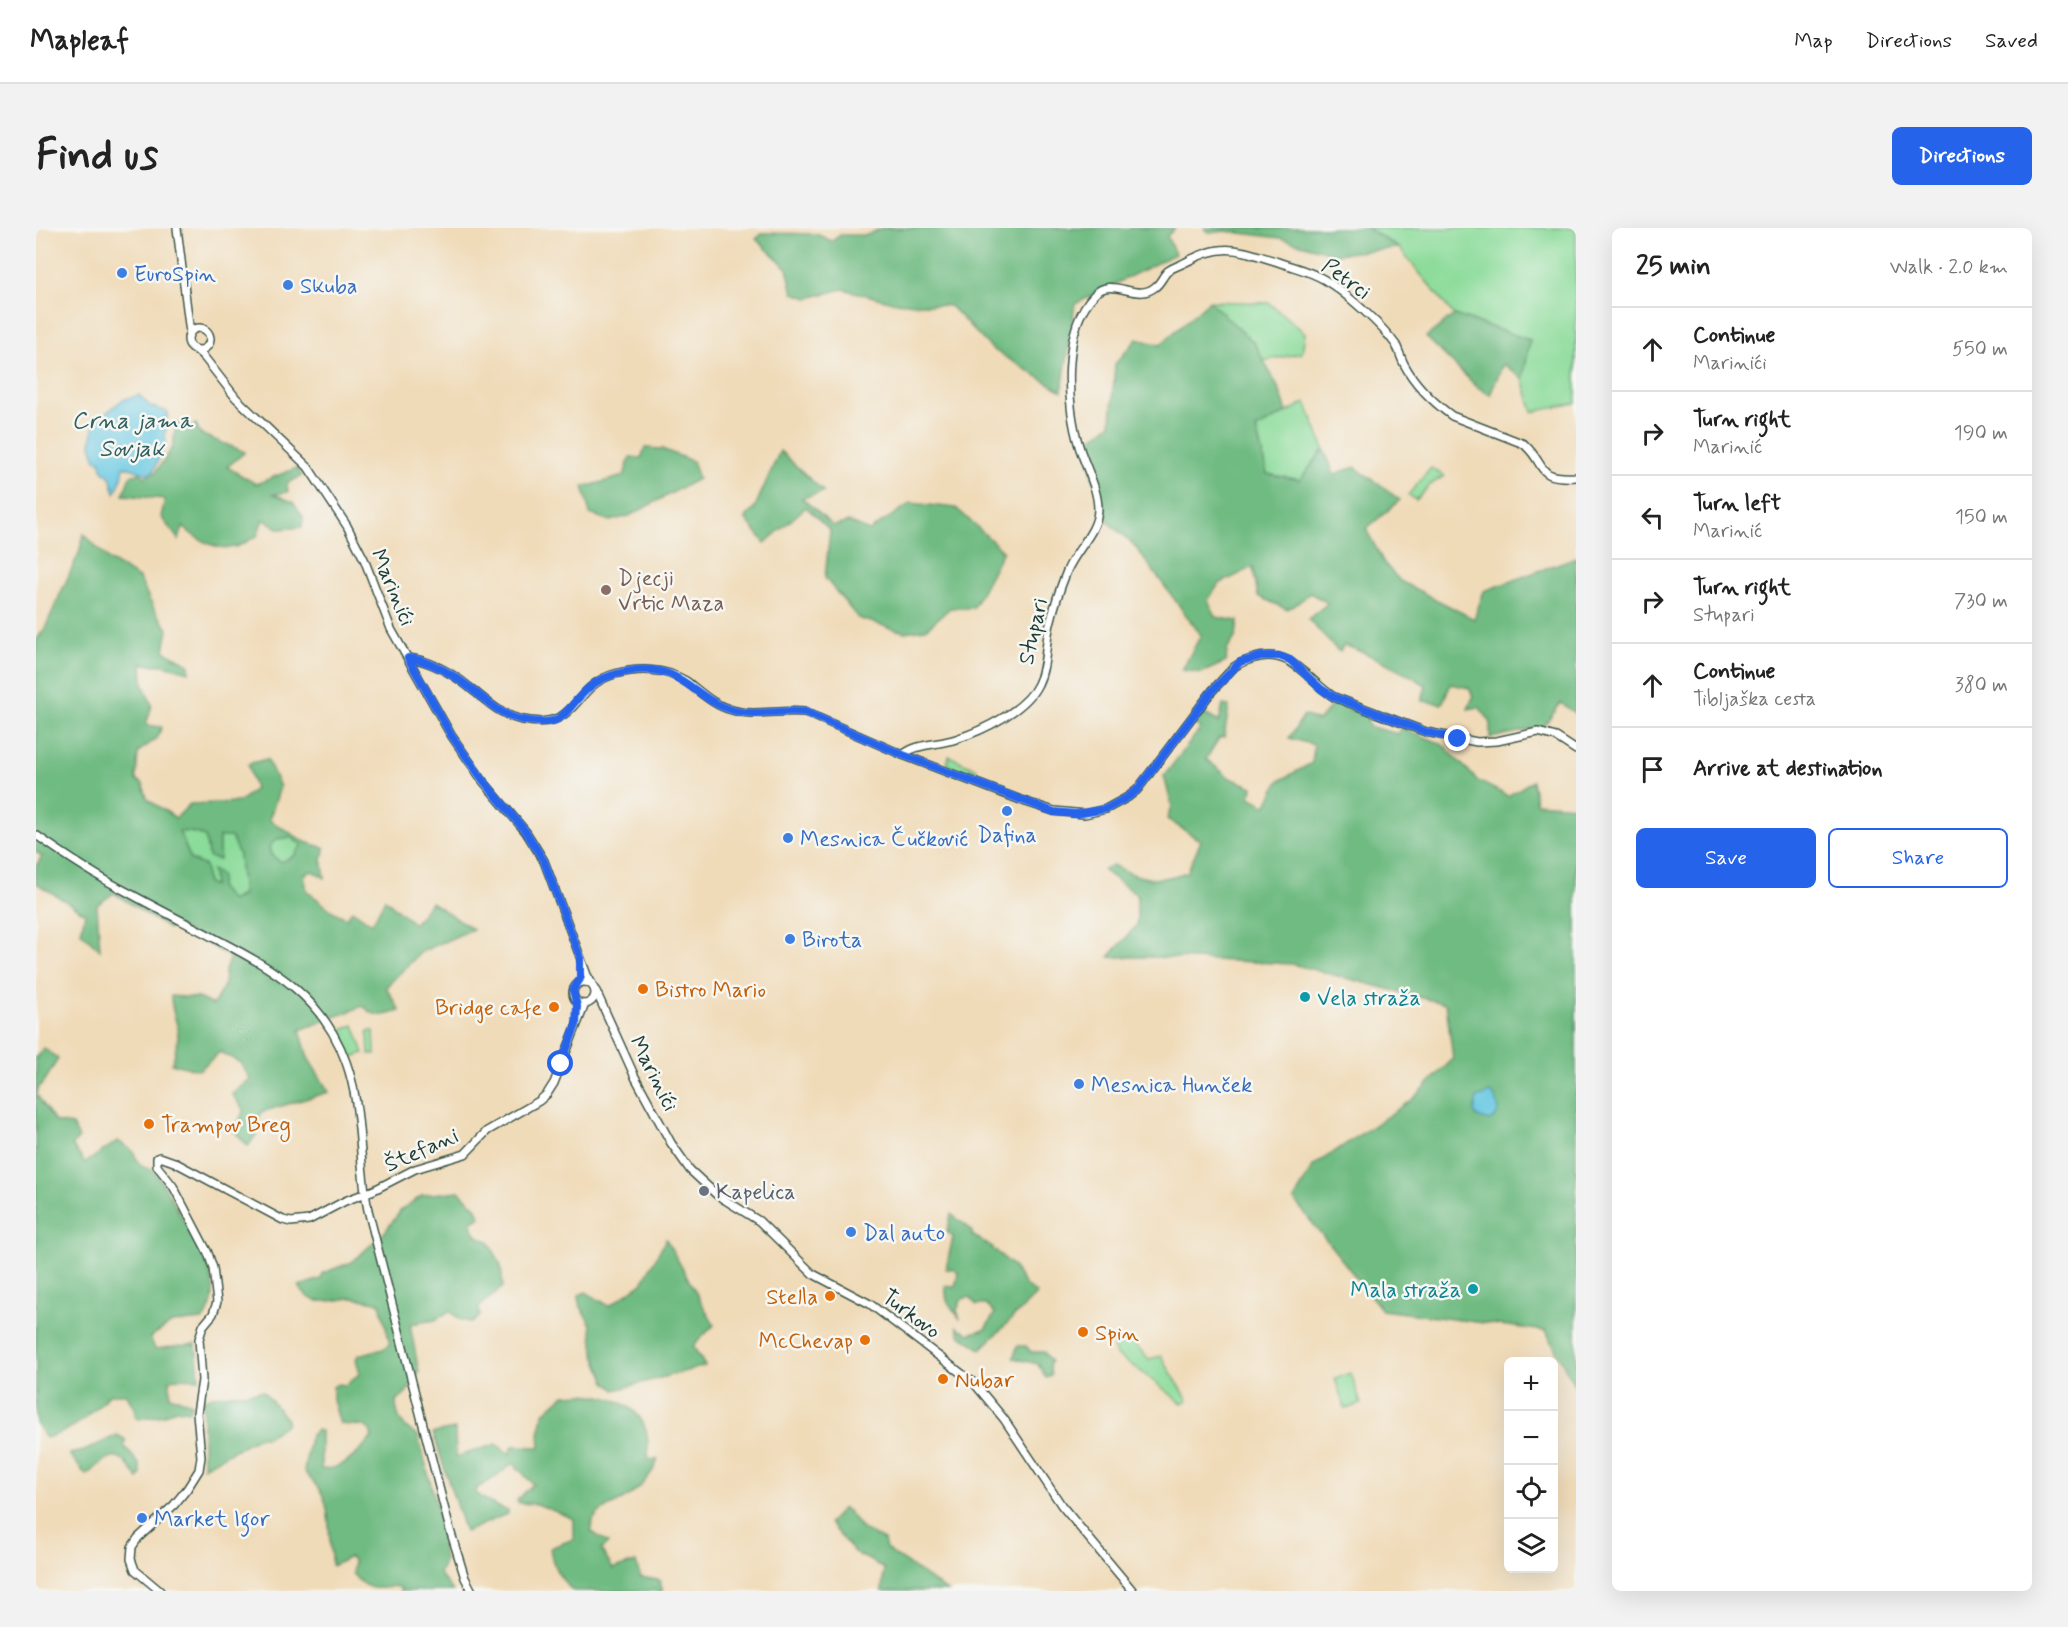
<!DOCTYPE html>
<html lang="en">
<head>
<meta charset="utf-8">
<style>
  :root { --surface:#fff; --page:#f2f2f2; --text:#222; --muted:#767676; --line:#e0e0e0; --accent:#2563eb }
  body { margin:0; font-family:Mynerve,sans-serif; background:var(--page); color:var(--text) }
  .controls { position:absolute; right:18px; bottom:18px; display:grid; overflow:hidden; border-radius:9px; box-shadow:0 6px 24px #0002 }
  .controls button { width:54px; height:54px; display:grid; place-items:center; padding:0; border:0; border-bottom:2px solid var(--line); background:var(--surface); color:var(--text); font:30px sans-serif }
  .stop { position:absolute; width:18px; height:18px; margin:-14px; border:4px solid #2563eb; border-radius:50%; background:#fff }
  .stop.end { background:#2563eb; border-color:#fff; box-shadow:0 2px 6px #0008 }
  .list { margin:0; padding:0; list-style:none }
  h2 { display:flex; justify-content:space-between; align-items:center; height:78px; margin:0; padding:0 24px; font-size:26px }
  h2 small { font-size:20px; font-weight:400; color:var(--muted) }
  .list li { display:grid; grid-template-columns:39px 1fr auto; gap:18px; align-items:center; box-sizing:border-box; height:84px; padding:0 24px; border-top:2px solid var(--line) }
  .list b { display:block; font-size:22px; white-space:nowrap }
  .list p { margin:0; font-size:20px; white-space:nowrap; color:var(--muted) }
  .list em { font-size:20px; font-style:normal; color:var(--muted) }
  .actions { display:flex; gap:12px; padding:18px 24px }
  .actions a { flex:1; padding:14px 0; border:2px solid var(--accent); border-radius:9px; text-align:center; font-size:21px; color:var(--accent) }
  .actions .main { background:var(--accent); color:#fff }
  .icon { flex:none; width:33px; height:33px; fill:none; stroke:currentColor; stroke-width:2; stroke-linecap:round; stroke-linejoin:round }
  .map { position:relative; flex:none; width:1540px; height:1363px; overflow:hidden; border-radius:9px }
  header { display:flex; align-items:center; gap:36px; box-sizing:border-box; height:84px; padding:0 30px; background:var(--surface); border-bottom:2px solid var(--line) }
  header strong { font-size:28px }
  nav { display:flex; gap:33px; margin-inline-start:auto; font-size:21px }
  .intro { display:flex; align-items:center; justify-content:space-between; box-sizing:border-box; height:144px; padding:0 36px }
  h1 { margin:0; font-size:42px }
  .button { padding:15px 27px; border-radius:9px; background:var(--accent); color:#fff; font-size:21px; font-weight:700 }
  main { display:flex; gap:36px; padding:0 36px }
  aside { flex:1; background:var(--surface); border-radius:9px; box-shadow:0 6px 24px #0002 }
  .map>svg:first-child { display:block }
  .green { fill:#8bdb9a; stroke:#558c67; stroke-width:1.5 }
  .forest { fill:#70bb82; stroke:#487c5b; stroke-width:1.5; fill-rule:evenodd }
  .water { fill:#64c7e2; stroke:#42828b; stroke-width:1.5 }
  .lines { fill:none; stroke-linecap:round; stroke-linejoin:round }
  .secondary-casing { stroke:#3e5548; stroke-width:10 }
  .secondary { stroke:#fff; stroke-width:7 }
  .route { stroke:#2563eb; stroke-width:8 }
  .shop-dot { fill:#3f7fe0; stroke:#f6f6f2; stroke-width:2 }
  .education-dot { fill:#8d6e63; stroke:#f6f6f2; stroke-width:2 }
  .food-dot { fill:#e8710a; stroke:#f6f6f2; stroke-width:2 }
  .culture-dot { fill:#0f9aa8; stroke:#f6f6f2; stroke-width:2 }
  .worship-dot { fill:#6b7280; stroke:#f6f6f2; stroke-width:2 }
  .labels { text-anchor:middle; stroke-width:5; stroke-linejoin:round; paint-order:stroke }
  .shop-label { font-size:22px; fill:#366cbe; stroke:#f6f6f2; text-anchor:start }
  .street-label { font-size:22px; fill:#1f3d34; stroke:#f6f6f2 }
  .education-label { font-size:22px; fill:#785e54; stroke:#f6f6f2; text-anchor:start }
  .food-label { font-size:22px; fill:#c56008; stroke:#f6f6f2; text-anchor:start }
  .culture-label { font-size:22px; fill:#0d838f; stroke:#f6f6f2; text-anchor:start }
  .worship-label { font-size:22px; fill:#5b616d; stroke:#f6f6f2; text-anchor:start }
  .water-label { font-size:24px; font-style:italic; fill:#306060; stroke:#f6f6f2 }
</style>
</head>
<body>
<header>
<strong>Mapleaf</strong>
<nav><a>Map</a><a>Directions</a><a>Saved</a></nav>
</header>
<div class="intro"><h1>Find us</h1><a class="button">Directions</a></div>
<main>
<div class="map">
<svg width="1540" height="1363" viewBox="0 0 1540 1363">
  <rect width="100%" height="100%" fill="#f6f6f2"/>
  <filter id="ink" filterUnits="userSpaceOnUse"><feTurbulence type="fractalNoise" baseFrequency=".0167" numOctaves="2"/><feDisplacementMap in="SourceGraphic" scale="12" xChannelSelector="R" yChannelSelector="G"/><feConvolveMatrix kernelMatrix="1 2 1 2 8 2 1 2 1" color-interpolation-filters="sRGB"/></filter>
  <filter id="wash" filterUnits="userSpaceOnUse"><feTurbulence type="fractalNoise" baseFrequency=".008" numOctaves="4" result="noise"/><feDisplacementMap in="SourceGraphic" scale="24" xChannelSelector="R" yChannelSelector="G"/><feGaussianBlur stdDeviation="1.35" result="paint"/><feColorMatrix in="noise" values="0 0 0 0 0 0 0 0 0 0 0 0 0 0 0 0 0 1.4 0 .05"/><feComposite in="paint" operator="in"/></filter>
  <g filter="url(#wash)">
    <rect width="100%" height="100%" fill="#f0dbb9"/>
    <g class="green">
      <polygon points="1331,0 1540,0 1540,175 1497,184 1487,151 1494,112 1418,87 1363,20"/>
      <polygon points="1173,73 1233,75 1269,105 1266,125 1228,133 1218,115"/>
      <polygon points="1270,174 1288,221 1264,252 1231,246 1220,201"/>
      <polygon points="1395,240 1408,248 1394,257 1380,272 1372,267"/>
      <polygon points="913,528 941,541 937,548 911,537"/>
      <polygon points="143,603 161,605 169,609 173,629 183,631 183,608 195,608 203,627 207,666 195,673 183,660 177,642 178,659 171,655 169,638 155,632"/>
      <polygon points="254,609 266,617 258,628 245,634 235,627 233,618 241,611"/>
      <polygon points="318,797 328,825 316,829 304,803"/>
      <polygon points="332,803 338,803 339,826 333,826"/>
      <polygon points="1080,1113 1095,1113 1113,1131 1125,1128 1152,1172 1146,1175 1099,1139 1080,1127 1077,1120"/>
      <polygon points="1315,1145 1325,1176 1309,1181 1299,1150"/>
    </g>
    <g class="forest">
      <polygon points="846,0 1139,0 1131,8 1139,26 1039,76 1026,163 956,121 914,78 857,74 807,61 772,70 757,65 751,40 720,11 727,5 780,6 796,13 804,7 831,7"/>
      <polygon points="1168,0 1331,0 1363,20 1299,26 1244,10 1189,3 1174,5"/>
      <path d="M 1173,73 L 1218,115 L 1243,161 L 1251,184 L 1220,201 L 1231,246 L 1264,252 L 1288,221 L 1298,246 L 1319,239 L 1364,272 L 1330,301 L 1348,335 L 1364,353 L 1438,391 L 1448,363 L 1540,329 L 1540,486 L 1525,475 L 1507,499 L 1454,510 L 1454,493 L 1443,479 L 1432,481 L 1437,469 L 1433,460 L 1415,456 L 1406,476 L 1386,473 L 1390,457 C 1364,441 1337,427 1308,417 L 1304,423 L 1301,422 L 1272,391 L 1292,375 L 1274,365 L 1258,378 L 1250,381 L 1222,368 L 1217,339 L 1183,356 L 1172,372 L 1180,389 L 1202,393 L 1200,408 L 1191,422 L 1190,434 L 1165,445 L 1146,442 L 1165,407 L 1098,317 L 1066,289 L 1064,264 L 1056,248 L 1051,215 L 1075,195 L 1079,136 L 1101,111 L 1124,117 Z"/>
      <polygon points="1418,87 1494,112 1487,151 1467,136 1454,167 1440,158 1390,109"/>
      <path d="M 140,194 L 151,202 L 160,196 L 164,206 L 209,224 L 191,239 L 220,256 L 261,240 L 266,248 L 251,255 L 252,264 L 238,266 L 257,274 L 267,289 L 266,299 L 244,301 L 227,291 L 221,308 C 214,311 206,318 199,319 C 181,323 160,311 147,299 L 143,312 L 125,289 L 129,271 L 87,267 L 94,248 L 104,245 L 109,249 L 119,245 L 137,219 Z"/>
      <polygon points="609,220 626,221 656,233 662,251 593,288 574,293 554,286 547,258 556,257 588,248 594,229 605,230"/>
      <polygon points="744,223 788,264 766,270 797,298 813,294 833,303 875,275 920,280 967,323 937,380 914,380 890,401 868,404 822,390 789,350 794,302 770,279 729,315 709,290 718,281"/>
      <path d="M 48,306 L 74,333 L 103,350 L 118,381 L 132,401 L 128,423 L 153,436 L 153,444 L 128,437 L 106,436 L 107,456 L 116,477 L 110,497 L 126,499 L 120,511 L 102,524 L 100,552 L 107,556 L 111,571 L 140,590 L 154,576 L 203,574 L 219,561 L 212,536 L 231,531 L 244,559 L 233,592 L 269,614 L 289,620 L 286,630 L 289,650 L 276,643 L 268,647 L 271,663 C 285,673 295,685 311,690 L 316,682 L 336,696 L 349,671 L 378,696 L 395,674 L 437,701 L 385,724 L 350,759 L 364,783 C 345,788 341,791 327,778 L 264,802 L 272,830 L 293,864 L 225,884 L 220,907 L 212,918 L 198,903 L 208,882 L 196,866 L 214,851 L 205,835 L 184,824 L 163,842 L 136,836 C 139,823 144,810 141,797 C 138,786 135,779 135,768 L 162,770 L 177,777 L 188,758 L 189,743 L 194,729 L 140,697 L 133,701 L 78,665 L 61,677 L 64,722 L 45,704 L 49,685 L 0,655 L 0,638 L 6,628 L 0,624 L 0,412 L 8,402 L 43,325 ZM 143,603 L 161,605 L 169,609 L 173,629 L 183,632 L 183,609 L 195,609 L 203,627 L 207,667 L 195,673 L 184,660 L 185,648 L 176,642 L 178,658 L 171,655 L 169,638 L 155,632 ZM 254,609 L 266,617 L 258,628 L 245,634 L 235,627 L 233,618 L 241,611 Z"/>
      <path d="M 1298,475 L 1332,489 L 1332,498 L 1362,506 L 1364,499 L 1406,516 L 1442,553 L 1472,568 L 1496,553 L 1500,575 L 1540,578 L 1540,1161 L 1510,1103 L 1346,1082 L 1258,972 L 1277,938 L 1377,871 L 1417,831 L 1410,776 L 1256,736 L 1118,729 L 1073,729 L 1101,697 L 1101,667 L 1067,642 L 1076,637 C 1108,651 1116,656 1151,644 L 1165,613 L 1131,591 L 1136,579 L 1128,548 L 1165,500 L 1156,495 L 1167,485 L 1183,494 L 1187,477 L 1193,478 L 1188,509 L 1183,510 L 1170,531 L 1194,550 L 1217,559 L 1214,569 L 1230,578 L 1243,553 L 1276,535 L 1278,517 L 1253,510 L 1268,487 L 1282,493 Z"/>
      <path d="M 8,820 L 22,831 L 8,854 L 2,860 L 1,867 L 19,894 L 36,897 L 43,910 L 36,917 L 49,935 L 82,913 L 97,923 L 102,934 L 109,940 L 115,940 C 130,957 138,976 149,995 C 165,1023 192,1061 167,1092 L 136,1095 L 114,1109 L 119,1121 L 160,1116 L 163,1151 L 138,1150 L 134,1152 L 134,1168 L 156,1175 L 153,1183 L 139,1181 L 128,1187 L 102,1191 L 99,1188 L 99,1181 L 90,1166 L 73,1166 C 55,1188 38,1202 10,1210 L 0,1196 L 0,829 Z"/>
      <path d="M 423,963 L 441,980 L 444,989 L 436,993 C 437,1006 441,1010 453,1013 L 465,1038 L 467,1059 L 443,1079 L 444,1088 L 436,1095 L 423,1091 L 414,1083 L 399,1092 L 374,1096 L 383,1145 L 371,1164 L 360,1173 C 360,1191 367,1199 382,1208 L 401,1279 L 408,1334 L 403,1346 L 417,1363 L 364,1363 L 365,1360 L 358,1358 C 339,1363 328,1361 316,1345 L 318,1334 L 314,1329 L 296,1338 C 292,1317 296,1285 286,1266 C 282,1258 273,1250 268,1243 L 274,1208 L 280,1202 L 285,1203 L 285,1241 C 305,1243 325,1224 336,1209 L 334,1202 L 328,1198 L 304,1196 L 297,1172 L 297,1159 L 302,1156 L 310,1157 L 324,1145 L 320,1132 L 322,1127 L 347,1121 L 354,1116 L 344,1075 C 335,1073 323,1070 315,1070 C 294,1073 274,1080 263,1058 L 285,1051 L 287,1045 L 316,1034 L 348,1005 L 365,982 L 387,967 Z"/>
      <polygon points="915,986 936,1002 936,1007 954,1018 976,1037 989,1057 1001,1066 945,1121 924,1107 921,1099 933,1106 949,1101 959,1085 950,1077 940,1077 934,1069 926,1071 921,1082 924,1091 911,1073 909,1058 919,1059 922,1045 917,1041 910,1041 917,1009 911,1004"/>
      <polygon points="630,1011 678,1097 657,1118 669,1138 579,1162 570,1154 558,1124 555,1097 543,1075 543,1067 550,1064 573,1078 606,1055"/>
      <polygon points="982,1118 990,1118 995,1124 1008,1124 1015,1134 1013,1135 1015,1147 1010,1150 1002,1136 977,1130"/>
      <polygon points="227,1163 251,1192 250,1196 231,1209 223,1209 167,1239 167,1172 176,1168"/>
      <path d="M 548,1166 C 573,1168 603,1176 610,1203 C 613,1212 611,1223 613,1232 L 622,1231 C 618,1244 606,1258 596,1266 C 582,1277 554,1280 555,1303 L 572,1315 L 565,1322 L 577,1341 L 600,1334 L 604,1349 L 623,1352 L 627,1363 L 537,1363 C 522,1348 517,1340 514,1320 L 538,1311 L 538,1291 L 501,1276 L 483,1275 L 481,1272 L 497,1256 L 477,1235 L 460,1249 L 441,1260 L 440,1265 L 454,1275 L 472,1283 L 471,1286 L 429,1304 L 397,1205 L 419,1201 L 420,1229 L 460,1216 L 474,1226 L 477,1218 L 504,1219 L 503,1205 L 508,1185 L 528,1167 Z"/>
      <path d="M 81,1207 L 90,1212 L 88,1218 L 103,1236 L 105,1246 L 102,1251 C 80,1218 78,1226 50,1247 L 33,1226 L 48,1223 Z"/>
      <polygon points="807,1280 812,1283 826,1301 848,1312 850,1321 911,1363 846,1363 848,1340 818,1324 793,1295"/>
    </g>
    <g class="water">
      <path d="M 103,167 L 114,178 L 132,184 L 130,195 L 132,199 C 126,205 131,211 130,219 L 127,221 L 117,244 L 111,246 L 88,238 L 86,250 L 79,265 L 74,249 L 66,241 L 65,234 L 60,232 L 55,217 L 58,195 L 86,172 Z"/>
      <polygon points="1454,865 1458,868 1463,881 1459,890 1453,893 1441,889 1438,884 1441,870"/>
    </g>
  </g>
  <g filter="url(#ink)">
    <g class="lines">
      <defs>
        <g id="secondary">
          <polyline points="141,0 154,105"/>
          <circle cx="163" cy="111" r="11"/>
          <polyline points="159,121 168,129 200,170 272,239 311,298 328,331 355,401 415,507 447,553 490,604 508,633 551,747 556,756"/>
          <path d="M 372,430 C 393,432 416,445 433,459 C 450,472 465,488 487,492 C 544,503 535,458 579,446 C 602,440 629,440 650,453 C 665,464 677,477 696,482 C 719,489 745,481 769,484 L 867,527 L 990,574 L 1018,583 L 1049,586 L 1070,581 L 1092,569 L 1101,562 L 1176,463 L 1198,439 C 1205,434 1211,432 1219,430 C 1255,419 1272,453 1298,469 L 1390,504 L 1441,514 L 1461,513 L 1502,504 L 1520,509 L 1540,522"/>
          <path d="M 867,527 C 880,515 903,517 920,511 C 946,503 990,482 1002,456 C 1011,438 1009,416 1014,396 C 1018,379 1024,360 1031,343 C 1040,321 1062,304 1062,281 C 1062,260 1049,238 1043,218 C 1030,177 1026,100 1058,67 C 1076,47 1100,75 1119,59 C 1125,55 1127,47 1132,43 C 1137,39 1145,37 1150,34 C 1189,13 1203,22 1242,34 C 1259,40 1274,43 1289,52 C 1310,65 1346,97 1360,117 C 1363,123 1365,130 1368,136 C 1379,157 1397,174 1416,188 L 1488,216 C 1512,238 1498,251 1540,249"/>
          <path d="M 0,607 C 30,628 60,648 93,665 C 122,681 152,696 182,712 C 239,742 287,769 310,834 C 327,881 322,933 332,982 L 414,1302 L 429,1350 L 436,1363"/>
          <circle cx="548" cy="765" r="11"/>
          <polyline points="560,763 599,849 635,915 654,942 681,967 723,993 777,1046 834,1076 938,1155 968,1191 1026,1278 1097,1363"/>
          <polyline points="124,1363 99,1342 95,1331 96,1319 102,1310 138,1277 151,1261 163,1242 165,1229 161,1185 166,1152 163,1111 167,1098 177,1086 181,1074 177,1040 172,1025 137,958 121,938 121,930 124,929 138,934 247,992 255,994 273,992 309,973 338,962 379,941 429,926 451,903 503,873 511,866 518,855 549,776"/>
        </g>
      </defs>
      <use href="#secondary" class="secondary-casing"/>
      <use href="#secondary" class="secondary"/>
    </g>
  </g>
  <g class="lines" filter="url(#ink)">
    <path class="route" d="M 525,836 L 540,797 L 541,778 L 537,762 L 544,751 L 544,729 L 508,633 L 490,604 L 447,552 L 415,507 L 372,430 C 393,432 416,446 433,459 C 450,472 465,488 487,492 C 533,501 527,480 555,458 C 567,448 586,444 601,442 C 647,438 658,471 696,482 C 719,489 745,481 769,484 L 867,527 L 930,551 L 1018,584 L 1040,586 L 1070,581 L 1092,569 L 1101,562 L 1176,463 L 1204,434 L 1226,428 L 1243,428 L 1254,432 L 1285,461 L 1298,469 L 1390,504 L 1422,511"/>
  </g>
  <g class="shop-dot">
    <circle cx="86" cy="45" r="6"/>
    <circle cx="252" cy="57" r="6"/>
    <circle cx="971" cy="583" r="6"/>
    <circle cx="752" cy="610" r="6"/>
    <circle cx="754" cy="711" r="6"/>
    <circle cx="1043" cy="856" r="6"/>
    <circle cx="815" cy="1004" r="6"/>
    <circle cx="106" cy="1290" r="6"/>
  </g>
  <circle class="education-dot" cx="570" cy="362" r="6"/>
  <g class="food-dot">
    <circle cx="607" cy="761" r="6"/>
    <circle cx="518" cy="779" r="6"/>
    <circle cx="113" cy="896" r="6"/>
    <circle cx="794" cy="1068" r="6"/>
    <circle cx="1047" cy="1104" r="6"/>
    <circle cx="829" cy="1112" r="6"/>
    <circle cx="907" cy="1151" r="6"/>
  </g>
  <g class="culture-dot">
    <circle cx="1269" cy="769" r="6"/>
    <circle cx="1437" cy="1061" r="6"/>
  </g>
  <circle class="worship-dot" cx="668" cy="963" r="6"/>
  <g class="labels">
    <g class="shop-label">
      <text x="98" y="53">EuroSpin</text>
      <text x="264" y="65">Skuba</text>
      <text x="971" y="614" text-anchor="middle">Dafina</text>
      <text x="764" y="618">Mesnica Čučković</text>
      <text x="766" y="719">Birota</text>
      <text x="1055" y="864">Mesnica Hunček</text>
      <text x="827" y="1012">Dal auto</text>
      <text x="118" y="1298">Market Igor</text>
    </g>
    <g class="street-label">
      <text transform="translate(1311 50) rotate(36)" y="8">Petrci</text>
      <text transform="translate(358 359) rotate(67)" y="8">Marinići</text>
      <text transform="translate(996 403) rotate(-77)" y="8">Stupari</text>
      <text transform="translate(619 845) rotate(63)" y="8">Marinići</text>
      <text transform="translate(385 921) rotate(-24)" y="8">Štefani</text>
      <text transform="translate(876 1085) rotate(37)" y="8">Turkovo</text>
    </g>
    <g class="education-label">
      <text x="582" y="357">Djecji<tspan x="582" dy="25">Vrtic Maza</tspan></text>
    </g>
    <g class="food-label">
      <text x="619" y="769">Bistro Mario</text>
      <text x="506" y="787" text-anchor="end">Bridge cafe</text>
      <text x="125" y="904">Trampov Breg</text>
      <text x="782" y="1076" text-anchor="end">Stella</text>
      <text x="1059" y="1112">Spin</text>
      <text x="817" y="1120" text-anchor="end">McChevap</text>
      <text x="919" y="1159">Nubar</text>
    </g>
    <g class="culture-label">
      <text x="1281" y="777">Vela straža</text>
      <text x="1425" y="1069" text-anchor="end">Mala straža</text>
    </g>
    <g class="worship-label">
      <text x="680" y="971">Kapelica</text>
    </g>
    <g class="water-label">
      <text x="96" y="200">Crna jama<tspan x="96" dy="28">Sovjak</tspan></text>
    </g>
  </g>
</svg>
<div class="controls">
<button>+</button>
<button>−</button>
<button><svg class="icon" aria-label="locate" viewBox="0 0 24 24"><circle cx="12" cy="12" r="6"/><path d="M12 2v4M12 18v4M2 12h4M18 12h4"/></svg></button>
<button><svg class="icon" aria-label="layers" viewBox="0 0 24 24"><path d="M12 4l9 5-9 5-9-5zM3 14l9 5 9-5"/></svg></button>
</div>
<div class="stop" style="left:525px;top:836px"></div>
<div class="stop end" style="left:1422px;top:511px"></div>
</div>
<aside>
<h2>25 min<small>Walk · 2.0 km</small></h2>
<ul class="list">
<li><svg class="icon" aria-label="ahead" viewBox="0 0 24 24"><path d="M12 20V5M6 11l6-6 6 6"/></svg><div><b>Continue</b><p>Marinići</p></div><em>550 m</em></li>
<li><svg class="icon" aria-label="right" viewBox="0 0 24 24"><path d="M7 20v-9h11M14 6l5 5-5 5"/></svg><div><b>Turn right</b><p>Marinić</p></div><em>190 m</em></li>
<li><svg class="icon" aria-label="left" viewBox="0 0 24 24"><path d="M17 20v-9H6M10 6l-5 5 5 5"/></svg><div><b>Turn left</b><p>Marinić</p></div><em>150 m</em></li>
<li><svg class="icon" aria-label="right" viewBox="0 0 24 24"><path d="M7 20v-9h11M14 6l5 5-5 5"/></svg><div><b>Turn right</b><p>Stupari</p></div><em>730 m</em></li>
<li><svg class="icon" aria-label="ahead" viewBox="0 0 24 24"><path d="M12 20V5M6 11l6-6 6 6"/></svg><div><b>Continue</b><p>Tibljaška cesta</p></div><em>380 m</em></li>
<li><svg class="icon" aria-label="arrive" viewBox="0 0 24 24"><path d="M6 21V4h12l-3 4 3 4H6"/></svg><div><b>Arrive at destination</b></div></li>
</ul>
<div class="actions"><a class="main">Save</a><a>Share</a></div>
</aside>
</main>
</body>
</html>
